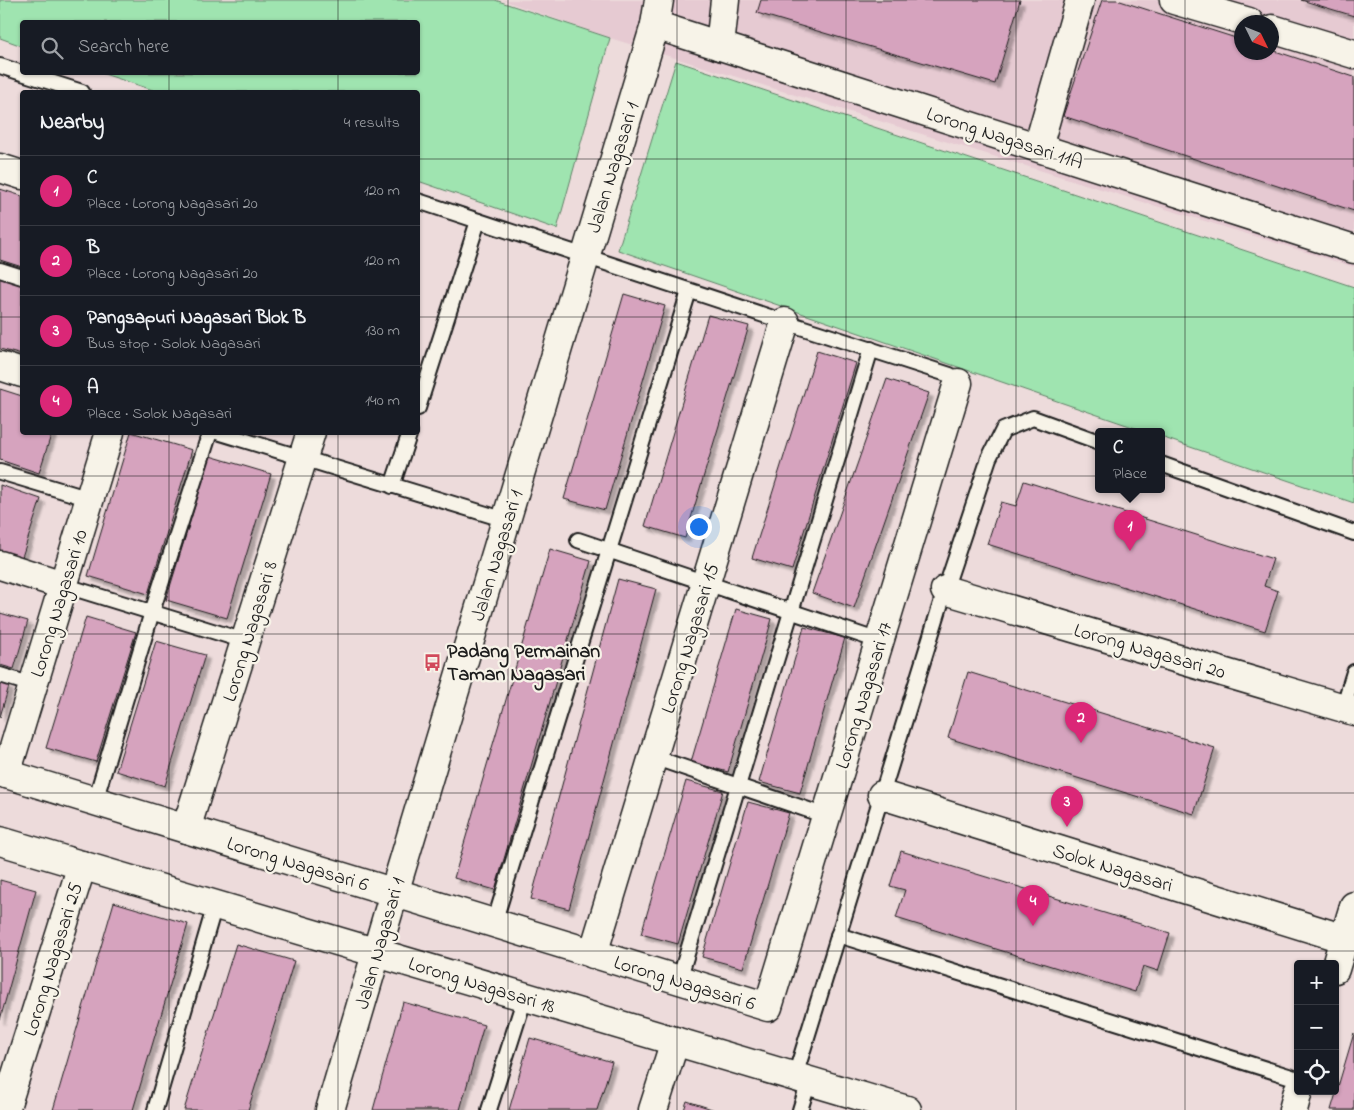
<!DOCTYPE html>
<html lang="en">
<head>
<meta charset="utf-8">
<style>
  :root { --surface:#171b24; --page:#20242c; --text:#f1f3f6; --muted:#9ea1a6; --line:#363941; --accent:#db2777 }
  body { margin:0; font-family:"Indie Flower",sans-serif; background:var(--page); color:var(--text) }
  .controls { position:absolute; right:15px; bottom:15px; display:grid; overflow:hidden; border-radius:5px; box-shadow:0 1px 4px #0004 }
  .controls button { width:45px; height:45px; display:grid; place-items:center; padding:0; border:0; border-bottom:1px solid var(--line); background:var(--surface); color:var(--text); font:25px sans-serif }
  .compass { position:absolute; left:1234px; top:15px; width:45px; height:45px; border-radius:50%; background:var(--surface); box-shadow:0 1px 4px #0004; rotate:133deg }
  .you { position:absolute; left:698px; top:526px; width:18px; height:18px; margin:-12px; border:4px solid #fff; border-radius:50%; background:#1a73e8; box-shadow:0 0 0 8px #1a73e833 }
  .badge { display:grid; place-items:center; width:32px; height:32px; border-radius:50%; background:var(--accent); color:#fff; font-size:16px; font-weight:700 }
  .pin { position:absolute; translate:-50% -41px; filter:drop-shadow(0 1px 2px #0008) }
  .pin::after { content:''; position:absolute; top:26px; width:18px; height:15px; background:inherit; clip-path:polygon(0 0,100% 0,50% 100%) }
  .popup { position:absolute; left:1095px; top:428px; width:70px; height:65px; box-sizing:border-box; display:grid; place-content:center; border-radius:5px; background:var(--surface); filter:drop-shadow(0 1px 4px #0005); font-size:16px; white-space:nowrap; color:var(--muted) }
  .popup b { font-size:19px; color:var(--text) }
  .popup::after { content:''; position:absolute; left:50%; top:100%; margin-left:-10px; border:10px solid transparent; border-top-color:var(--surface) }
  .list { margin:0; padding:0; list-style:none }
  h2 { display:flex; justify-content:space-between; align-items:center; height:65px; margin:0; padding:0 20px; font-size:21px }
  h2 small { font-size:16px; font-weight:400; color:var(--muted) }
  .list li { display:grid; grid-template-columns:32px 1fr auto; gap:15px; align-items:center; box-sizing:border-box; height:70px; padding:0 20px; border-top:1px solid var(--line) }
  .list b { display:block; font-size:19px; white-space:nowrap }
  .list p { margin:0; font-size:16px; white-space:nowrap; color:var(--muted) }
  .list em { font-size:16px; font-style:normal; color:var(--muted) }
  .icon { flex:none; width:28px; height:28px; fill:none; stroke:currentColor; stroke-width:2; stroke-linecap:round; stroke-linejoin:round }
  .map { position:relative; flex:none; width:1354px; height:1110px; overflow:hidden }
  .search { position:absolute; background:var(--surface); box-shadow:0 1px 4px #0004; left:20px; top:20px; width:400px; height:55px; display:flex; align-items:center; gap:12px; box-sizing:border-box; padding:0 18px; border-radius:5px; color:var(--muted); font-size:19px }
  .panel { position:absolute; background:var(--surface); box-shadow:0 1px 4px #0004; left:20px; top:90px; width:400px; height:345px; border-radius:5px }
  .map>svg:first-child { display:block }
  .built { fill:#e6cad2; fill-rule:evenodd }
  .green { fill:#9fe4b0; stroke:#5e8066 }
  .building { fill:#d6a3be; stroke:#1c1c1c; filter:url(#shadow) }
  .lines { fill:none; stroke-linecap:round; stroke-linejoin:round }
  .service-casing { stroke:#1c1c1c; stroke-width:18 }
  .minor-casing { stroke:#1c1c1c; stroke-width:31 }
  .service { stroke:#f7f3e8; stroke-width:14 }
  .minor { stroke:#f7f3e8; stroke-width:28 }
  .grid { fill:none; stroke:#1c1c1c; stroke-width:1; stroke-opacity:0.55 }
  .labels { text-anchor:middle; stroke-width:4.5; stroke-linejoin:round; paint-order:stroke }
  .street-label { font-size:20px; fill:#1c1c1c; stroke:#f7f3e8 }
  .poi-label { font-size:20px; font-weight:bold; fill:#1c1c1c; stroke:#f7f3e8; text-anchor:start }
</style>
</head>
<body>
<div class="map">
<svg width="1354" height="1110" viewBox="0 0 1354 1110">
  <defs>
    <filter id="shadow"><feDropShadow dx="4.5" dy="4.5" stdDeviation="1" flood-color="#0004"/></filter>
  </defs>
  <rect width="100%" height="100%" fill="#eddbdb"/>
  <filter id="ink" filterUnits="userSpaceOnUse"><feTurbulence type="fractalNoise" baseFrequency=".02" numOctaves="2"/><feDisplacementMap in="SourceGraphic" scale="10" xChannelSelector="R" yChannelSelector="G"/><feConvolveMatrix kernelMatrix="1 2 1 2 8 2 1 2 1" color-interpolation-filters="sRGB"/></filter>
  <g filter="url(#ink)">
    <path class="built" d="M 502,0 L 1354,0 L 1354,267 L 610,38 ZM 1242,22 L 1272,22 L 1272,52 L 1242,52 Z"/>
    <g class="green">
      <polygon points="0,0 495,0 610,38 557,229 418,181 418,92 159,92 101,73 418,72 418,22 22,22 22,46 0,38"/>
      <polygon points="676,61 1354,287 1354,503 1161,437 1161,432 1147,432 618,250"/>
    </g>
    <g class="building">
      <polygon points="761,0 1020,0 995,84 757,13"/>
      <polygon points="1102,0 1117,0 1242,40 1242,52 1272,52 1272,50 1354,77 1354,211 1063,116"/>
      <polygon points="1301,0 1354,0 1354,16"/>
      <polygon points="0,189 22,196 22,267 0,260"/>
      <polygon points="0,277 22,284 22,355 0,349"/>
      <polygon points="624,294 665,306 605,510 564,499"/>
      <polygon points="708,315 749,326 685,538 645,526"/>
      <polygon points="817,351 856,363 792,570 752,558"/>
      <polygon points="887,379 929,393 854,608 812,593"/>
      <polygon points="0,389 22,396 22,432 52,432 39,473 0,460"/>
      <polygon points="131,432 192,450 148,594 88,576"/>
      <polygon points="210,456 271,474 227,618 166,600"/>
      <polygon points="1024,481 1273,559 1264,586 1278,591 1265,631 987,544 1001,502 1016,506"/>
      <polygon points="0,485 41,499 20,563 0,556"/>
      <polygon points="550,549 591,561 495,890 454,878"/>
      <polygon points="618,579 656,589 569,909 531,899"/>
      <polygon points="736,609 772,619 728,772 691,762"/>
      <polygon points="0,613 28,621 14,669 0,665"/>
      <polygon points="86,617 136,632 96,762 46,748"/>
      <polygon points="804,627 845,638 800,793 759,782"/>
      <polygon points="156,641 205,655 165,786 116,771"/>
      <polygon points="968,672 1215,748 1194,814 948,738"/>
      <polygon points="0,683 9,686 0,717"/>
      <polygon points="686,781 723,791 678,944 641,934"/>
      <polygon points="748,802 789,813 743,968 702,957"/>
      <polygon points="901,851 1170,933 1158,971 1143,966 1135,992 896,918 905,890 890,886"/>
      <polygon points="0,880 36,890 0,1020"/>
      <polygon points="114,902 188,924 133,1110 53,1110"/>
      <polygon points="236,944 294,961 248,1110 184,1110"/>
      <polygon points="403,1002 484,1025 460,1110 373,1110"/>
      <polygon points="1354,1033 1354,1110 1331,1110"/>
      <polygon points="530,1038 612,1062 597,1110 509,1110"/>
      <polygon points="687,1101 715,1110 684,1110"/>
    </g>
    <g class="lines">
      <defs>
        <g id="service">
          <polyline points="0,66 82,92"/>
          <polyline points="418,201 785,322 950,375 958,383"/>
          <polyline points="0,270 22,277"/>
          <polyline points="418,408 478,221"/>
          <polyline points="217,432 506,520"/>
          <polyline points="1161,464 1354,533"/>
          <polyline points="0,472 90,499"/>
          <polyline points="392,486 410,432"/>
          <polyline points="578,540 879,641"/>
          <polyline points="63,585 245,641"/>
          <polyline points="0,675 33,685"/>
          <polyline points="1343,708 1354,672"/>
          <polyline points="653,757 826,816"/>
          <polyline points="95,801 152,612 210,432"/>
          <polyline points="494,923 689,291"/>
          <polyline points="838,935 1298,1079"/>
          <polyline points="679,980 871,349"/>
          <polyline points="795,1076 945,590 989,458 1003,430 1033,418 1099,442"/>
          <polyline points="155,1110 215,905"/>
          <polyline points="489,1110 525,997"/>
          <polyline points="800,1110 809,1081"/>
        </g>
        <g id="minor">
          <polyline points="1174,0 1249,22"/>
          <polyline points="655,25 1354,249"/>
          <polyline points="1272,29 1354,54"/>
          <polyline points="720,46 725,0"/>
          <polyline points="1038,147 1080,0"/>
          <polyline points="0,168 22,175"/>
          <polyline points="0,366 22,373"/>
          <polyline points="0,565 63,585"/>
          <polyline points="945,590 1354,711"/>
          <polyline points="0,772 768,1007 958,383"/>
          <polyline points="6,774 110,432"/>
          <polyline points="882,795 1345,939"/>
          <polyline points="186,829 311,432"/>
          <polyline points="0,841 907,1110"/>
          <polyline points="593,954 785,322"/>
          <polyline points="1335,969 1354,906"/>
          <polyline points="5,1110 82,865"/>
          <polyline points="330,1110 394,893 655,25 659,0"/>
          <polyline points="653,1110 675,1041"/>
          <polyline points="1293,1110 1298,1091"/>
        </g>
      </defs>
      <use href="#service" class="service-casing"/>
      <use href="#minor" class="minor-casing"/>
      <use href="#service" class="service"/>
      <use href="#minor" class="minor"/>
    </g>
  </g>
  <path class="grid" d="M 169,0 L 169,22M 338,0 L 338,22M 508,0 L 508,1110M 677,0 L 677,1110M 846,0 L 846,1110M 1016,0 L 1016,1110M 1185,0 L 1185,1110M 169,72 L 169,92M 338,72 L 338,92M 0,159 L 22,159M 418,159 L 1354,159M 0,317 L 22,317M 418,317 L 1354,317M 169,432 L 169,1110M 338,432 L 338,1110M 0,476 L 1354,476M 0,634 L 1354,634M 0,793 L 1354,793M 0,951 L 1354,951"/>
  <defs>
    <symbol id="bus-bare" viewBox="-9 -9 18 18"><path d="M-5-6H5V4H4V6H2V4H-2V6H-4V4H-5ZM-3.5-4V0h7V-4ZM-3.5 1.2v1.5H-2V1.2ZM2 1.2v1.5H3.5V1.2Z" fill="#d1495b" stroke="#f7f3e8" stroke-width="2.5" paint-order="stroke"/></symbol>
  </defs>
  <g fill-rule="evenodd">
    <use href="#bus-bare" x="420" y="650" width="25" height="25"/>
  </g>
  <g class="labels">
    <g class="street-label">
      <text transform="translate(1005 137) rotate(18)" y="7">Lorong Nagasari 11A</text>
      <text transform="translate(612 167) rotate(-73)" y="7">Jalan Nagasari 1</text>
      <text transform="translate(496 555) rotate(-73)" y="7">Jalan Nagasari 1</text>
      <text transform="translate(58 603) rotate(-73)" y="7">Lorong Nagasari 10</text>
      <text transform="translate(249 631) rotate(-73)" y="7">Lorong Nagasari 8</text>
      <text transform="translate(689 638) rotate(-73)" y="7">Lorong Nagasari 15</text>
      <text transform="translate(1150 650) rotate(16)" y="7">Lorong Nagasari 20</text>
      <text transform="translate(863 695) rotate(-73)" y="7">Lorong Nagasari 17</text>
      <text transform="translate(298 863) rotate(17)" y="7">Lorong Nagasari 6</text>
      <text transform="translate(1113 867) rotate(17)" y="7">Solok Nagasari</text>
      <text transform="translate(379 943) rotate(-74)" y="7">Jalan Nagasari 1</text>
      <text transform="translate(52 959) rotate(-73)" y="7">Lorong Nagasari 25</text>
      <text transform="translate(685 982) rotate(17)" y="7">Lorong Nagasari 6</text>
      <text transform="translate(482 984) rotate(17)" y="7">Lorong Nagasari 18</text>
    </g>
    <g class="poi-label">
      <text x="447" y="657">Padang Permainan<tspan x="447" dy="23">Taman Nagasari</tspan></text>
    </g>
  </g>
</svg>
<div class="controls">
<button>+</button>
<button>−</button>
<button><svg class="icon" aria-label="locate" viewBox="0 0 24 24"><circle cx="12" cy="12" r="6"/><path d="M12 2v4M12 18v4M2 12h4M18 12h4"/></svg></button>
</div>
<svg class="compass" viewBox="-18 -18 36 36"><path d="M0-13l5 13h-10z" fill="#e53935"/><path d="M0 13l5-13h-10z" fill="#9ea1a6"/></svg>
<div class="you"></div>
<div class="pin badge" style="left:1130px;top:551px">1</div>
<div class="popup"><b>C</b>Place</div>
<div class="pin badge" style="left:1081px;top:743px">2</div>
<div class="pin badge" style="left:1067px;top:827px">3</div>
<div class="pin badge" style="left:1033px;top:926px">4</div>
<div class="search"><svg class="icon" aria-label="search" viewBox="0 0 24 24"><circle cx="10" cy="10" r="6"/><path d="M15 15l6 6"/></svg>Search here</div>
<section class="panel">
<h2>Nearby<small>4 results</small></h2>
<ul class="list">
<li><span class="badge">1</span><div><b>C</b><p>Place · Lorong Nagasari 20</p></div><em>120 m</em></li>
<li><span class="badge">2</span><div><b>B</b><p>Place · Lorong Nagasari 20</p></div><em>120 m</em></li>
<li><span class="badge">3</span><div><b>Pangsapuri Nagasari Blok B</b><p>Bus stop · Solok Nagasari</p></div><em>130 m</em></li>
<li><span class="badge">4</span><div><b>A</b><p>Place · Solok Nagasari</p></div><em>140 m</em></li>
</ul>
</section>
</div>
</body>
</html>
